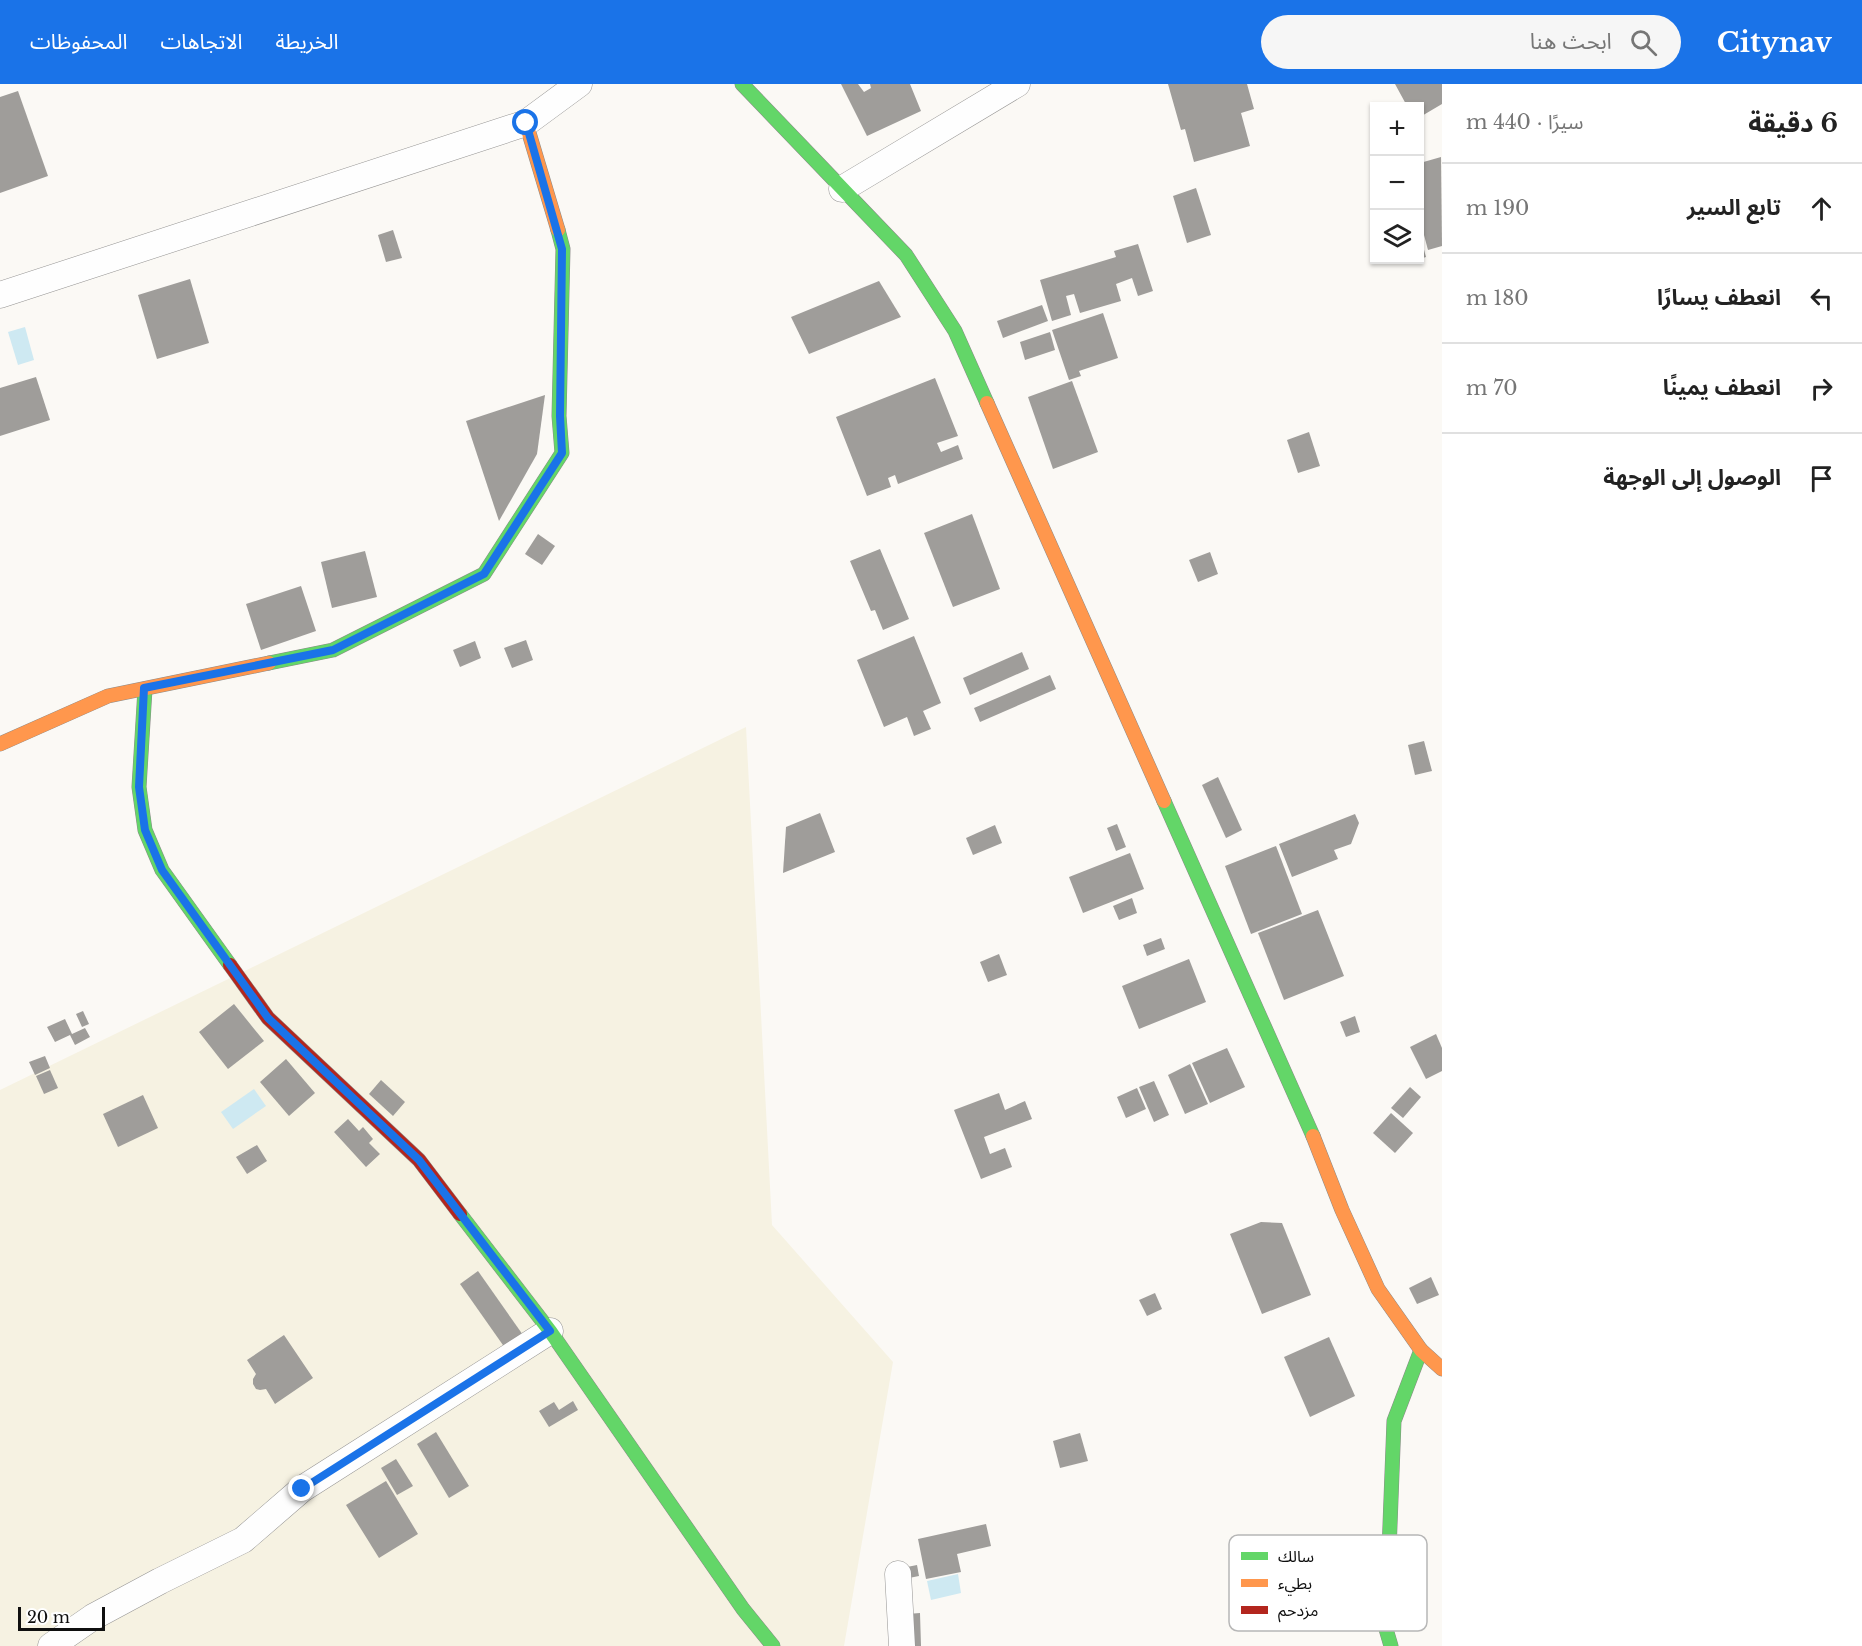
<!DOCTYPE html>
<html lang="ar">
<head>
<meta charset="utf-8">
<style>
  :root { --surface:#fff; --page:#f6f6f6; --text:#222; --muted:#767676; --line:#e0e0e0; --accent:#1a73e8 }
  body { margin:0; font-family:"Libre Baskerville","Noto Sans Arabic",serif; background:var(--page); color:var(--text); direction:rtl }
  .controls { position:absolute; right:18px; top:18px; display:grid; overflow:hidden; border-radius:0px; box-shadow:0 2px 4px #0004 }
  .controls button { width:54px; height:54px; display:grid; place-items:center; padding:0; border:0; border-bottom:2px solid var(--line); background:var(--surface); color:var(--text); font:30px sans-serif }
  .scale { position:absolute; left:18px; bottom:15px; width:87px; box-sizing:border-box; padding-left:6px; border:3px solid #0f0f0f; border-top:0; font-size:16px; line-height:21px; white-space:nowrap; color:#0f0f0f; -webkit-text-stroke:4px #fff; paint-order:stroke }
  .stop { position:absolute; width:18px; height:18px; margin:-14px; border:4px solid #1a73e8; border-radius:50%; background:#fff }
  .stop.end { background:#1a73e8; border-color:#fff; box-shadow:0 2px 6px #0008 }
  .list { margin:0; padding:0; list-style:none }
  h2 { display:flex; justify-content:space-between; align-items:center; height:78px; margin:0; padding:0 24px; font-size:26px }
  h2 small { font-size:20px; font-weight:400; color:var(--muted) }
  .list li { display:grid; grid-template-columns:39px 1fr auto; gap:18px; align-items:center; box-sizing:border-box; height:90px; padding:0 24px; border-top:2px solid var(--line) }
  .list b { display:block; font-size:22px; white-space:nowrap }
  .list em { font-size:20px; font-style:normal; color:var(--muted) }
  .icon { flex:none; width:33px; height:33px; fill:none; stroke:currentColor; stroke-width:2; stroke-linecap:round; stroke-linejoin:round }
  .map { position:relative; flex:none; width:1442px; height:1562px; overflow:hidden; direction:ltr }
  header { display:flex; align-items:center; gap:36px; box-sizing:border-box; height:84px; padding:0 30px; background:var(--accent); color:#fff }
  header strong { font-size:28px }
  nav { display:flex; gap:33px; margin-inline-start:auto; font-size:21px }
  .search { width:420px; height:54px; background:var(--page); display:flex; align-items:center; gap:15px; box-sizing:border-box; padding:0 21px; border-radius:33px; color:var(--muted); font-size:22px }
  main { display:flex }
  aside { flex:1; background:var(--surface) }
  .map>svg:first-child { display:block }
  .farmland { fill:#f6f2e2 }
  .water { fill:#cee9f2 }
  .building { fill:#9f9d9a }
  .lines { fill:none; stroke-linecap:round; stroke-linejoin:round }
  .street-casing { stroke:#959493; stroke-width:27 }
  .fast-casing { stroke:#8c8b89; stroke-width:15 }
  .slow-casing { stroke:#8c8b89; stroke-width:15 }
  .jam-casing { stroke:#8c8b89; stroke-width:15 }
  .street { stroke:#fefefe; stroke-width:26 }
  .fast { stroke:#63d668; stroke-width:14 }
  .slow { stroke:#ff974d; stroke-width:14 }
  .jam { stroke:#b3261e; stroke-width:14 }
  .route { stroke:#1a73e8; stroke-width:8 }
  .key { fill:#fff; stroke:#b7b7b7; stroke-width:1.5 }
  .key-label { font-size:16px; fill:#0f0f0f }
</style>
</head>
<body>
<header>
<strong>Citynav</strong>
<div class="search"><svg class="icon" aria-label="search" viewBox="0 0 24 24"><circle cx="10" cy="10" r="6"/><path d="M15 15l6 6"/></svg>ابحث هنا</div>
<nav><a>الخريطة</a><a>الاتجاهات</a><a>المحفوظات</a></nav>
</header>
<main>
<aside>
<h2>6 دقيقة<small>سيرًا · 440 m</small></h2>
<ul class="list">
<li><svg class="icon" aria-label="ahead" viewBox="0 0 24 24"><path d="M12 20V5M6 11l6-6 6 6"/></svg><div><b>تابع السير</b></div><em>190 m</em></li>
<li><svg class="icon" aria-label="left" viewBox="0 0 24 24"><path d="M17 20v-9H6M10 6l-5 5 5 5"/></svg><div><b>انعطف يسارًا</b></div><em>180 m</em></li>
<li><svg class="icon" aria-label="right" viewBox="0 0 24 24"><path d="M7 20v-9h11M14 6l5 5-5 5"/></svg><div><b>انعطف يمينًا</b></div><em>70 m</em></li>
<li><svg class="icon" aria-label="arrive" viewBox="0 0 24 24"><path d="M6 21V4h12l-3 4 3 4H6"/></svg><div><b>الوصول إلى الوجهة</b></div></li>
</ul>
</aside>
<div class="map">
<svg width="1442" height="1562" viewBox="0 0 1442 1562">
  <rect width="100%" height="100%" fill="#fbf9f5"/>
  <polygon class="farmland" points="746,643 772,1141 893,1278 844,1562 0,1562 0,1006"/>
  <g class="water">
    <polygon points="25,243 34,276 18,281 8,248"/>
    <polygon points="254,1005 266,1022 233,1045 221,1028"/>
    <polygon points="958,1490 961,1509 931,1516 927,1497"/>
  </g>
  <g class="building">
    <polygon points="841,0 858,0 864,8 871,4 870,0 910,0 921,27 867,52"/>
    <polygon points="1168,0 1247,0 1254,25 1241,29 1250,62 1194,78 1185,45 1181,46"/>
    <polygon points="1395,0 1442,0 1442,20 1420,33 1420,22 1407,22"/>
    <polygon points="18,7 48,92 0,109 0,13"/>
    <polygon points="1441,73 1442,162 1428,166 1420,136 1420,79"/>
    <polygon points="1196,104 1211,151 1187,159 1173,112"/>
    <polygon points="393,146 402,174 386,178 378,151"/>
    <polygon points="1420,151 1426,173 1420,175"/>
    <polygon points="1138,160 1153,207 1138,212 1132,194 1116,200 1121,217 1080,229 1074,210 1066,212 1071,231 1052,237 1040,196 1116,173 1114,167"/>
    <polygon points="190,195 209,259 157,275 138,211"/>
    <polygon points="879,197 901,233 809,270 791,233"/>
    <polygon points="1042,221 1048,237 1003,254 997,237"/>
    <polygon points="1103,229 1118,274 1079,287 1081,292 1069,296 1052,246"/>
    <polygon points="1050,248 1055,266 1025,276 1020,258"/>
    <polygon points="36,293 50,336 0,352 0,304"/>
    <polygon points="935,294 958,352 937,359 941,368 958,361 963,375 898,400 895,391 888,394 891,403 867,412 836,333"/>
    <polygon points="1072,297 1098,368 1053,385 1028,313"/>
    <polygon points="545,311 537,370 499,437 466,337"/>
    <polygon points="1309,348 1320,382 1298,389 1287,356"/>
    <polygon points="972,430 1000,505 953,523 924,449"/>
    <polygon points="538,450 555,462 542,481 525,470"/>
    <polygon points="880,465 909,535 883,546 875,526 871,527 850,477"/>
    <polygon points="365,467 377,513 332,524 321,478"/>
    <polygon points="1210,468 1218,490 1198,498 1189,476"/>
    <polygon points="301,502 316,547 261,566 246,520"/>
    <polygon points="914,552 941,619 923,627 931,645 914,652 907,633 884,643 857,576"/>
    <polygon points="526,556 533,576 512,584 504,564"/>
    <polygon points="475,557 481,574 460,583 453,566"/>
    <polygon points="1022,568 1029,585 970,611 963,594"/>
    <polygon points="1050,591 1056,605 980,638 974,624"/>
    <polygon points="1424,657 1432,687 1415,691 1408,661"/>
    <polygon points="1218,693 1242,746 1226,754 1202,701"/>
    <polygon points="820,729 835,768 783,789 786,743"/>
    <polygon points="1355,730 1359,739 1351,760 1334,766 1338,775 1292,793 1279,760"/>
    <polygon points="1117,740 1126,763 1116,767 1107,744"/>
    <polygon points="995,741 1002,759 973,771 966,754"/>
    <polygon points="1276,762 1302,830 1251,850 1225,782"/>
    <polygon points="1130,769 1144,805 1083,829 1069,793"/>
    <polygon points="1132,814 1137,829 1119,836 1113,822"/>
    <polygon points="1318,826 1344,892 1284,916 1258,849"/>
    <polygon points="1161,854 1165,865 1147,872 1143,861"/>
    <polygon points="999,870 1007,891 988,898 980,878"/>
    <polygon points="1189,875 1206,918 1139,945 1122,902"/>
    <polygon points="234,920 264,957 228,985 199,948"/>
    <polygon points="83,927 89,940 82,943 76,930"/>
    <polygon points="1355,932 1360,948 1346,953 1340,938"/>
    <polygon points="65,935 72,950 85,944 90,953 75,961 70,951 55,958 47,943"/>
    <polygon points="1436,950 1442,964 1442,987 1426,995 1410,963"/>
    <polygon points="1227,964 1245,1003 1210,1019 1192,979"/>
    <polygon points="45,972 50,984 35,991 29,978"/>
    <polygon points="286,975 315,1009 289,1032 260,998"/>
    <polygon points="1190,980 1208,1020 1185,1030 1168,991"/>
    <polygon points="50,986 58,1004 44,1010 36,992"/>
    <polygon points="381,996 405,1018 393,1032 369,1010"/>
    <polygon points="1154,997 1169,1031 1154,1038 1139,1003"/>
    <polygon points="1410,1003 1421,1013 1403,1034 1391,1024"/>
    <polygon points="1137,1004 1146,1025 1126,1034 1117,1013"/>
    <polygon points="999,1009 1005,1026 1025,1017 1032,1035 984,1053 990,1070 1005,1064 1012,1083 981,1095 954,1026"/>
    <polygon points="143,1011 158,1044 118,1063 103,1030"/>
    <polygon points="1391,1029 1413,1049 1395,1069 1373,1049"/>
    <polygon points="348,1035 359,1047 363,1043 373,1055 369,1059 380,1070 366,1083 334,1048"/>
    <polygon points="257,1061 267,1077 247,1090 236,1073"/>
    <polygon points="1261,1138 1282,1139 1311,1211 1262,1230 1230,1150"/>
    <polygon points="478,1187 523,1251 505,1264 460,1200"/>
    <polygon points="1431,1193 1439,1211 1417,1220 1409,1204"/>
    <polygon points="1155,1209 1162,1225 1147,1232 1139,1216"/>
    <polygon points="284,1251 313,1294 275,1320 266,1305 260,1306 256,1305 253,1300 253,1295 256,1290 247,1276"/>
    <polygon points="1329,1253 1355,1312 1310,1333 1284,1273"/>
    <polygon points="573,1317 578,1326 549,1343 539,1327 554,1318 559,1326"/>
    <polygon points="436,1348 469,1402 449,1414 417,1360"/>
    <polygon points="1080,1349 1088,1377 1060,1384 1053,1357"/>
    <polygon points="396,1375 413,1402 397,1411 381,1384"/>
    <polygon points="386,1397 418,1450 379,1474 346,1421"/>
    <polygon points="986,1440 991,1462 957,1470 961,1488 926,1495 918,1455"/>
    <polygon points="917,1481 919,1492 909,1494 907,1483"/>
    <polygon points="920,1529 921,1562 908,1562 907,1530"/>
  </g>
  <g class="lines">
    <defs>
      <g id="street">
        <polyline points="842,105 1017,0"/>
        <polyline points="0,211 526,39 579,0"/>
        <polyline points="898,1490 902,1562"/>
        <polyline points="51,1562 93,1533 160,1497 243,1456 302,1405 550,1247"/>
      </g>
      <g id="fast">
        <polyline points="742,0 906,171 955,247 987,319"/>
        <polyline points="269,579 333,566 484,490 562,369 559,332 563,165 558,146"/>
        <polyline points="145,605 139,703 145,746 162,786 230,881"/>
        <polyline points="1164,717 1313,1052"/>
        <polyline points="460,1130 550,1247 743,1525 773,1562"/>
        <polyline points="1391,1562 1386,1545 1394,1337 1421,1266"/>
      </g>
      <g id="slow">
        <polyline points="526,39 558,146"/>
        <polyline points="987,319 1164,717"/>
        <polyline points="0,660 108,612 269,579"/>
        <polyline points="1313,1052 1342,1126 1378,1205 1421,1266 1442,1285"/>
      </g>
      <polyline id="jam" points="230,881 268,934 419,1076 460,1130"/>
    </defs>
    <use href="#street" class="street-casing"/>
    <use href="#fast" class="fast-casing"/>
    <use href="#slow" class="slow-casing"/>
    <use href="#jam" class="jam-casing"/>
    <use href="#street" class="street"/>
    <use href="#fast" class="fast"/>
    <use href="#slow" class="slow"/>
    <use href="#jam" class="jam"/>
  </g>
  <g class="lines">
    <polyline class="route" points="302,1405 550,1247 419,1076 268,934 162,786 145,746 139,703 144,604 333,566 484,490 562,369 560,332 562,165 526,39"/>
  </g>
  <rect x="1229" y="1451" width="198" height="96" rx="9" class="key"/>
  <rect x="1241" y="1468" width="27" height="8" fill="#63d668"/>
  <rect x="1241" y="1495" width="27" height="8" fill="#ff974d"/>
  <rect x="1241" y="1522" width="27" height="8" fill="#b3261e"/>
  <g class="key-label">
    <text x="1278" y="1478">سالك</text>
    <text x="1278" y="1505">بطيء</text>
    <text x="1278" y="1532">مزدحم</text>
  </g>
</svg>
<div class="controls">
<button>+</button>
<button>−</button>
<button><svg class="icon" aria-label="layers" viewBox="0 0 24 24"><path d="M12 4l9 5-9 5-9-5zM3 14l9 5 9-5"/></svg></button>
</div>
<div class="scale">20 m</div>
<div class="stop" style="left:526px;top:39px"></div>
<div class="stop end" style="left:302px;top:1405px"></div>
</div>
</main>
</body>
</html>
